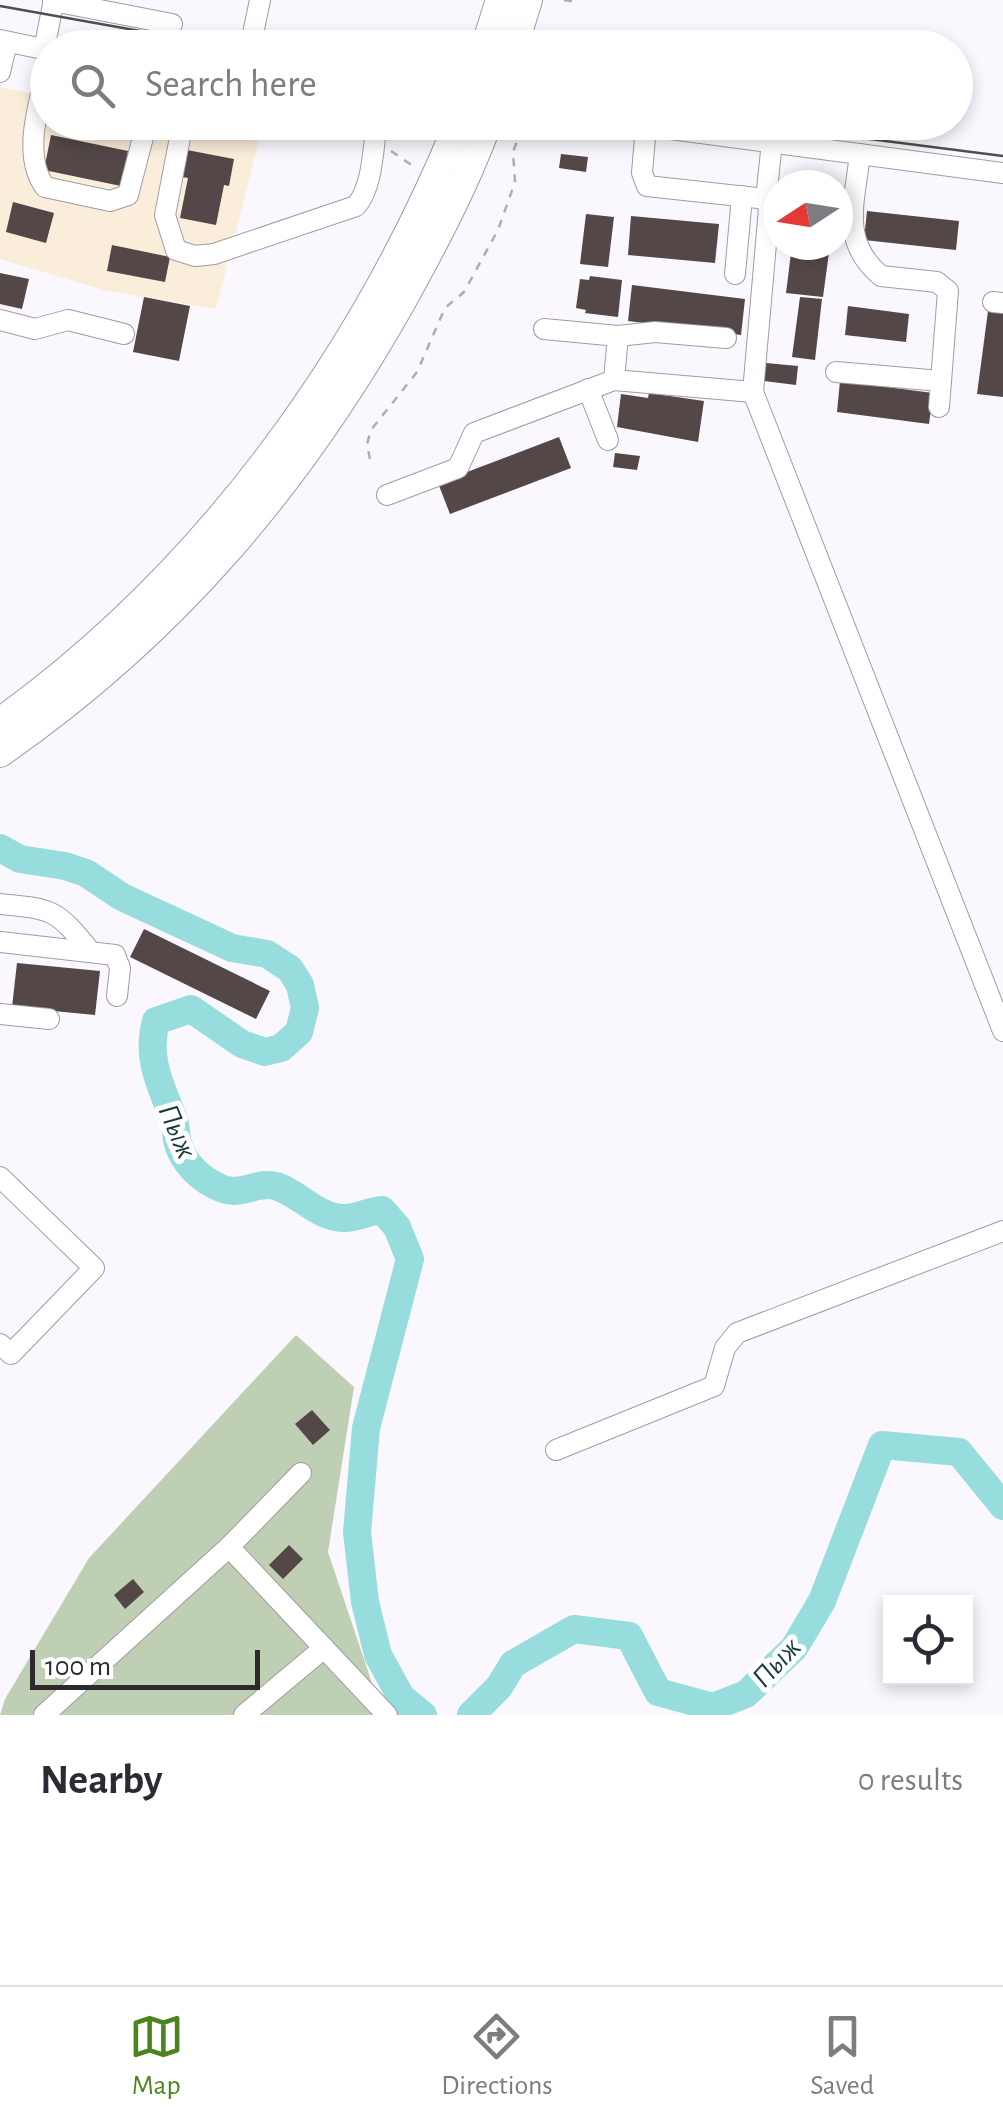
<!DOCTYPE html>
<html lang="en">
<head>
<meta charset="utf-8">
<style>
  :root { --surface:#fff; --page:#f2f2f3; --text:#2b2b33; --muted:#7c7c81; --line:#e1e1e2; --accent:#4b841e }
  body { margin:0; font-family:"Alegreya Sans",sans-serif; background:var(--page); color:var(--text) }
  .controls { position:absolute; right:30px; bottom:30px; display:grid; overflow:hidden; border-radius:0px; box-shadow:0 5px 15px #0003 }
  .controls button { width:90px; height:90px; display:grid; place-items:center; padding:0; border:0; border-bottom:2px solid var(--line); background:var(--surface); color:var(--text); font:50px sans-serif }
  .compass { position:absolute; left:763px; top:170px; width:90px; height:90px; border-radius:50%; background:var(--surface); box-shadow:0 5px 15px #0003; rotate:258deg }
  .scale { position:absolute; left:30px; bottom:25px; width:230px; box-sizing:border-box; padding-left:10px; border:5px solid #2c2a2d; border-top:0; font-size:28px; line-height:35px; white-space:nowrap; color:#2c2a2d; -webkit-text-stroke:8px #fff; paint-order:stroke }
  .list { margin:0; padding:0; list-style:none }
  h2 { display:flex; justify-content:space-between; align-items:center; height:130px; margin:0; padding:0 40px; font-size:42px }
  h2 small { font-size:32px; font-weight:400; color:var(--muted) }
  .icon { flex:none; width:55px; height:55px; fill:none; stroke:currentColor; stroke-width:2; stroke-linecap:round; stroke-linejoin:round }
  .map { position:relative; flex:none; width:1003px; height:1715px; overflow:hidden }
  .search { position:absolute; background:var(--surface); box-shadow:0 5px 15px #0003; left:30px; right:30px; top:30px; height:110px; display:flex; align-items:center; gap:25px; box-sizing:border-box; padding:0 35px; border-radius:55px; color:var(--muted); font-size:38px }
  .sheet { height:270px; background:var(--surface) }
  nav { display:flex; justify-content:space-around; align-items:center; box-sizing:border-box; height:140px; border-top:2px solid var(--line); background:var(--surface); font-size:28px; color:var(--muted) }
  nav a { display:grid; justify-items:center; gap:5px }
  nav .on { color:var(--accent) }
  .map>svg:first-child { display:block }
  .industrial { fill:#faedd9 }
  .green { fill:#bfcfb3 }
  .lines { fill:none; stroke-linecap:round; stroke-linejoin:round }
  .river { stroke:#97ddde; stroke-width:28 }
  .building { fill:#534747 }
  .minor-casing { stroke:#a19ba5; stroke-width:22 }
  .highway-casing { stroke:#a19ba5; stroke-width:30 }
  .path { stroke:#b0adb2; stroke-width:2.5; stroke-dasharray:8 8; stroke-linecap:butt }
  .minor { stroke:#fff; stroke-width:20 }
  .highway { stroke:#fff; stroke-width:28 }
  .tram { stroke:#504e51; stroke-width:2.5 }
  .labels { text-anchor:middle; stroke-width:10; stroke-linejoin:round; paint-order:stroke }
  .water-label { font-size:30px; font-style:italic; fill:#173a3a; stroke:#fff }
</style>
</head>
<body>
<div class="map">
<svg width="1003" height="1715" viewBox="0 0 1003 1715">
  <rect width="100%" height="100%" fill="#fbf7fe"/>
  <polygon class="industrial" points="0,87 47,97 48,122 169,123 259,141 216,309 107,291 0,259"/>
  <polygon class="green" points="296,1335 354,1387 328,1552 374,1689 411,1715 0,1715 5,1699 89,1558"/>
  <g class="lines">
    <g class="river">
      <path d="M 0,848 L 20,859 L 65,866 L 86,873 L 122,897 L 232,948 L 267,954 L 290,969 L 300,985 L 305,1008 L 299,1032 L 281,1048 L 265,1052 L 242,1044 L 191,1009 L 156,1021 C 146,1058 160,1084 173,1117 C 176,1125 176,1132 177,1140 C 182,1163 202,1181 223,1189 C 241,1196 258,1181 276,1186 C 299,1193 319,1219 345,1218 C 357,1218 369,1211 382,1210 L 397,1227 L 410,1259 L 366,1428 L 357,1532 L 365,1602 L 378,1655 L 401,1697 L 423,1715"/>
      <polyline points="471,1715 499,1687 513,1664 574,1629 629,1636 658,1692 713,1707 746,1694 794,1648 822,1601 882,1445 959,1452 1003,1506"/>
    </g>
  </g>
  <g class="building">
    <polygon points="51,135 128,151 121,186 44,170"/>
    <polygon points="187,150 234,159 229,186 224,185 216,225 180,218 188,178 182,177"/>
    <polygon points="561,154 588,157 586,172 559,168"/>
    <polygon points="13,202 54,213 46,243 6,232"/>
    <polygon points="867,211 959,221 956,250 864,240"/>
    <polygon points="586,214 614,217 608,267 580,264"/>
    <polygon points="631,216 719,224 715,263 628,255"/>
    <polygon points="112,245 170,257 165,282 107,271"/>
    <polygon points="792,245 830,245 823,297 786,293"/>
    <polygon points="0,273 29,279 22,309 0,304"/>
    <polygon points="590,276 622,280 618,317 585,313 586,310 576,308 580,279 589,280"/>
    <polygon points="632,285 745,299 741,335 628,321"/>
    <polygon points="144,297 190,306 179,361 133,352"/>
    <polygon points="800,297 822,299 815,360 792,357"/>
    <polygon points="848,306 909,314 906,342 845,335"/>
    <polygon points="988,311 1003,313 1003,397 977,394"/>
    <polygon points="766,363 798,366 796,385 764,381"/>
    <polygon points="840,381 933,393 929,424 837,412"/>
    <polygon points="649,393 704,401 698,442 617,427 621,394 648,398"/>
    <polygon points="559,437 571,468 450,514 438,483"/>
    <polygon points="615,453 640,456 637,470 613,467"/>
    <polygon points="144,929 270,991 256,1019 130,957"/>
    <polygon points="17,963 100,971 95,1015 12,1007"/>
    <polygon points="312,1410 330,1430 313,1445 295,1424"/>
    <polygon points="289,1545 303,1559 283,1579 269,1565"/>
    <polygon points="133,1579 144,1592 125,1609 114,1595"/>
  </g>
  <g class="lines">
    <defs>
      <g id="minor">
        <polyline points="53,1 172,24"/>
        <polyline points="0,40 48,50"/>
        <polyline points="250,48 260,0"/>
        <polyline points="44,49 54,0"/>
        <path d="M 48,65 C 40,102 21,154 45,187 L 110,201 L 128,195 L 147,122"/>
        <polyline points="0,72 7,42"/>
        <path d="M 183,122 L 165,215 L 176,250 L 195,256 L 214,254 L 356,206 C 373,187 373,147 377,122"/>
        <polyline points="618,122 1003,173"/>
        <polyline points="646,126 642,173 647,186 766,199"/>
        <path d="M 860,154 C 855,201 839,241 881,276 L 937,282 L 948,291 L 939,407"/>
        <polyline points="735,274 742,196"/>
        <polyline points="993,302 1003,303"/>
        <polyline points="0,320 35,329 68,320 124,334"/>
        <polyline points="544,329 618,336 614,380"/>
        <polyline points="618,336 655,332 726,338"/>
        <polyline points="836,372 941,381"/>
        <polyline points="588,389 608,440"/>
        <polyline points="753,392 1003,1031"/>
        <polyline points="387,495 458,468 474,433 614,380 753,392 769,209 766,199 772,142"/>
        <path d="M 0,904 C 53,909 56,909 90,951"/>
        <polyline points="0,942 115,955 120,968 117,996"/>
        <polyline points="0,1014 49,1019"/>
        <polyline points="0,1177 94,1268 11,1354 0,1344"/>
        <polyline points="556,1450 714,1386 725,1348 737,1333 1003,1231"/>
        <polyline points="229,1547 387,1715"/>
        <polyline points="44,1715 229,1547 301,1473"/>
        <polyline points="244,1715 324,1648"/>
      </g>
      <g id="highway">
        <polyline points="485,48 500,0"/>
        <polyline points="513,48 528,0"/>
        <path d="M 0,722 C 207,573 363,357 459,122"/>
        <path d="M 0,753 C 174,632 298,485 402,301 C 434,243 465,185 488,122"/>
      </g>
    </defs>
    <use href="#minor" class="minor-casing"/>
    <use href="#highway" class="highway-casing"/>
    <g class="path">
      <polyline points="564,0 576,2"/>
      <polyline points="391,151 413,166"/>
      <polyline points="370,459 367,444 371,430 417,372 445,308 464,292 498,230 515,182 513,152 520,133 518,122"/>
    </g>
    <use href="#minor" class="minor"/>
    <use href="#highway" class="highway"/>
    <g class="tram">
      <polyline points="0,6 235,48"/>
      <polyline points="737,122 1003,156"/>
    </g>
  </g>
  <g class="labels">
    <g class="water-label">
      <text transform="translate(178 1131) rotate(67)" y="10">Пыж</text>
      <text transform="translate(776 1662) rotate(-47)" y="10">Пыж</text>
    </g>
  </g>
</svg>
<div class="controls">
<button><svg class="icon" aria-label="locate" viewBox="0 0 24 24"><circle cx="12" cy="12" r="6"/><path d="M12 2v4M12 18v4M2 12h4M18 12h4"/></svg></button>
</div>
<svg class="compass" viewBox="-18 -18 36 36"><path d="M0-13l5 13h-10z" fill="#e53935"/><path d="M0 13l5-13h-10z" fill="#7c7c81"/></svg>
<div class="scale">100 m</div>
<div class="search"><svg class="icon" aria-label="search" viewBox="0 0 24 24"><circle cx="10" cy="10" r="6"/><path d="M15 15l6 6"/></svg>Search here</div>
</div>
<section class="sheet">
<h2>Nearby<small>0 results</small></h2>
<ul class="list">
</ul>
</section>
<nav>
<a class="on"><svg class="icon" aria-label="map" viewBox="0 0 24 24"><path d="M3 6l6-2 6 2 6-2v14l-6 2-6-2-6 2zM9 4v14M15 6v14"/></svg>Map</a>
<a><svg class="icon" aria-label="directions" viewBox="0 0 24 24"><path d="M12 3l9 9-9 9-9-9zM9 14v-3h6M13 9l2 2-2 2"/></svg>Directions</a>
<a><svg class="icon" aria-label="saved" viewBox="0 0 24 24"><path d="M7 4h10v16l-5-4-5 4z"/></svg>Saved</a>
</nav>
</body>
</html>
